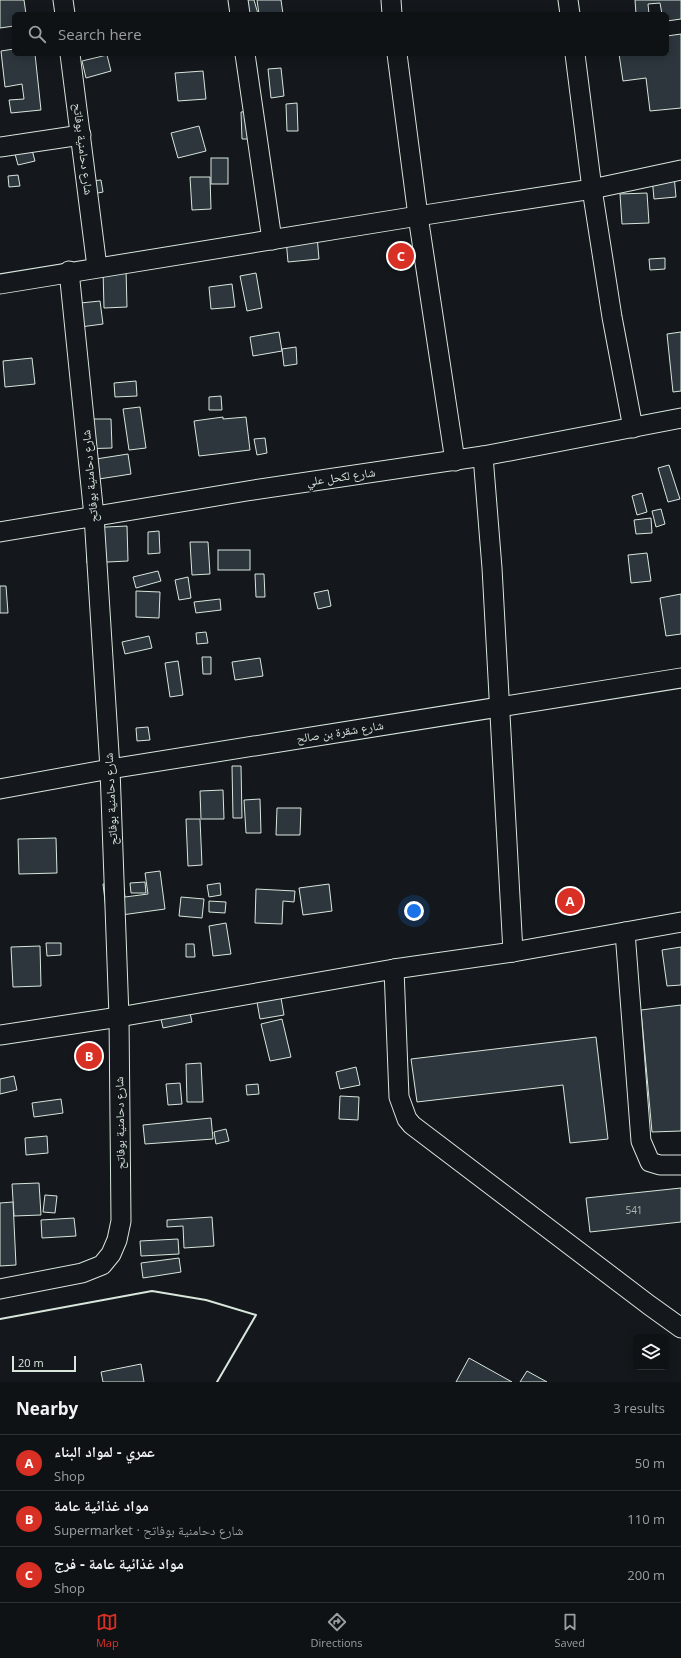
<!DOCTYPE html>
<html lang="en">
<head>
<meta charset="utf-8">
<style>
  :root { --surface:#0f1215; --page:#1d2022; --text:#f1f3f6; --muted:#9b9ea0; --line:#2f3234; --accent:#d93025 }
  body { margin:0; font-family:"Open Sans","Noto Naskh Arabic",sans-serif; background:var(--page); color:var(--text) }
  .controls { position:absolute; right:12px; bottom:12px; display:grid; overflow:hidden; border-radius:6px; box-shadow:0 2px 10px #0003 }
  .controls button { width:36px; height:36px; display:grid; place-items:center; padding:0; border:0; border-bottom:1px solid var(--line); background:var(--surface); color:var(--text); font:20px sans-serif }
  .scale { position:absolute; left:12px; bottom:10px; width:64px; box-sizing:border-box; padding-left:4px; border:2px solid #d8e6dc; border-top:0; font-size:11px; line-height:14px; white-space:nowrap; color:#d8e6dc; -webkit-text-stroke:3px #14181c; paint-order:stroke }
  .you { position:absolute; left:414px; top:911px; width:14px; height:14px; margin:-10px; border:3px solid #fff; border-radius:50%; background:#1a73e8; box-shadow:0 0 0 6px #1a73e833 }
  .badge { display:grid; place-items:center; width:26px; height:26px; border-radius:50%; background:var(--accent); color:#fff; font-size:13px; font-weight:700 }
  .pin { position:absolute; translate:-50% -50%; border:2px solid #fff; box-shadow:0 1px 4px #0006 }
  .list { margin:0; padding:0; list-style:none }
  h2 { display:flex; justify-content:space-between; align-items:center; height:52px; margin:0; padding:0 16px; font-size:17px }
  h2 small { font-size:13px; font-weight:400; color:var(--muted) }
  .list li { display:grid; grid-template-columns:26px 1fr auto; gap:12px; align-items:center; box-sizing:border-box; height:56px; padding:0 16px; border-top:1px solid var(--line) }
  .list b { display:block; font-size:15px; white-space:nowrap }
  .list p { margin:0; font-size:13px; white-space:nowrap; color:var(--muted) }
  .list em { font-size:13px; font-style:normal; color:var(--muted) }
  .icon { flex:none; width:22px; height:22px; fill:none; stroke:currentColor; stroke-width:2; stroke-linecap:round; stroke-linejoin:round }
  .map { position:relative; flex:none; width:681px; height:1382px; overflow:hidden }
  .search { position:absolute; background:var(--surface); box-shadow:0 2px 10px #0003; left:12px; right:12px; top:12px; height:44px; display:flex; align-items:center; gap:10px; box-sizing:border-box; padding:0 14px; border-radius:6px; color:var(--muted); font-size:15px }
  .sheet { height:220px; background:var(--surface) }
  nav { display:flex; justify-content:space-around; align-items:center; box-sizing:border-box; height:56px; border-top:1px solid var(--line); background:var(--surface); font-size:11px; color:var(--muted) }
  nav a { display:grid; justify-items:center; gap:2px }
  nav .on { color:var(--accent) }
  .map>svg:first-child { display:block }
  .building { fill:#2c363c; stroke:#d8e6dc }
  .lines { fill:none; stroke-linecap:round; stroke-linejoin:round }
  .minor-casing { stroke:#d8e6dc; stroke-width:21 }
  .minor { stroke:#14181c; stroke-width:19 }
  .wall { stroke:#d8e6dc; stroke-width:2 }
  .labels { text-anchor:middle; stroke-width:3; stroke-linejoin:round; paint-order:stroke }
  .number-label { font-size:10px; fill:#adbab4 }
  .street-label { font-size:12px; fill:#d8e6dc; stroke:#14181c }
</style>
</head>
<body>
<div class="map">
<svg width="681" height="1382" viewBox="0 0 681 1382">
  <rect width="100%" height="100%" fill="#14181c"/>
  <g class="building">
    <polygon points="0,0 24,0 26,14 14,14 14,26 0,28"/>
    <polygon points="241,0 254,0 258,14 244,14"/>
    <polygon points="257,0 281,0 283,14 259,14"/>
    <polygon points="635,0 681,0 681,19 667,21 667,14 662,14 660,3 648,4 649,14 636,14"/>
    <polygon points="681,34 681,108 650,111 646,78 623,81 619,54 667,54 667,36"/>
    <polygon points="14,49 14,54 35,54 41,110 11,113 9,100 24,99 22,84 5,87 1,51"/>
    <polygon points="107,55 111,71 86,78 82,61"/>
    <polygon points="281,68 284,96 271,98 268,69"/>
    <polygon points="203,71 206,99 178,101 175,73"/>
    <polygon points="297,103 298,131 287,131 286,104"/>
    <polygon points="251,111 252,139 242,139 241,112"/>
    <polygon points="199,126 206,151 178,158 171,133"/>
    <polygon points="32,150 35,161 18,165 15,154"/>
    <rect x="211" y="158" width="17" height="26"/>
    <polygon points="18,175 20,186 9,187 8,176"/>
    <polygon points="674,175 676,197 654,199 652,177"/>
    <polygon points="190,177 210,177 211,209 192,210"/>
    <polygon points="101,180 103,192 93,194 91,181"/>
    <polygon points="647,193 649,223 622,224 620,194"/>
    <polygon points="317,236 319,259 288,262 286,239"/>
    <polygon points="665,258 665,269 650,270 649,259"/>
    <polygon points="126,269 127,307 104,308 103,270"/>
    <polygon points="256,273 262,308 247,311 240,276"/>
    <polygon points="232,284 235,307 211,309 209,287"/>
    <polygon points="100,301 103,324 73,328 71,304"/>
    <polygon points="279,332 282,351 253,356 250,337"/>
    <polygon points="681,332 681,391 673,392 667,334"/>
    <polygon points="296,347 297,364 284,366 282,349"/>
    <polygon points="32,358 35,384 5,387 3,361"/>
    <polygon points="136,381 137,396 115,397 114,383"/>
    <polygon points="221,396 222,410 209,410 209,397"/>
    <polygon points="140,407 146,448 129,450 123,409"/>
    <polygon points="223,417 223,419 246,417 250,450 199,456 194,421"/>
    <polygon points="78,419 111,419 112,448 79,449"/>
    <polygon points="265,438 267,453 257,455 254,439"/>
    <polygon points="128,454 131,474 99,479 96,459"/>
    <polygon points="669,465 680,499 668,502 658,468"/>
    <polygon points="642,493 647,512 637,515 632,496"/>
    <polygon points="661,509 665,524 656,527 652,511"/>
    <polygon points="651,518 652,533 636,534 634,520"/>
    <polygon points="127,526 128,561 87,563 86,528"/>
    <polygon points="159,531 160,553 148,554 148,532"/>
    <polygon points="190,542 208,542 210,574 192,575"/>
    <rect x="218" y="550" width="32" height="20"/>
    <polygon points="647,553 651,581 631,583 628,555"/>
    <polygon points="158,571 161,581 136,588 133,577"/>
    <polygon points="255,574 264,574 265,597 256,597"/>
    <polygon points="188,577 191,598 179,600 175,580"/>
    <polygon points="0,586 6,586 8,613 0,613"/>
    <polygon points="328,590 331,606 318,609 314,593"/>
    <polygon points="136,591 160,592 159,618 136,617"/>
    <polygon points="681,594 681,634 666,636 660,598"/>
    <polygon points="220,599 221,610 196,613 194,602"/>
    <polygon points="206,632 208,643 197,644 196,633"/>
    <polygon points="149,636 152,648 125,654 122,642"/>
    <polygon points="202,657 211,657 211,674 203,674"/>
    <polygon points="260,658 263,676 235,680 232,662"/>
    <polygon points="178,661 183,695 170,697 165,663"/>
    <polygon points="148,727 150,740 137,741 136,728"/>
    <polygon points="232,766 241,766 242,818 233,818"/>
    <polygon points="223,790 224,819 201,819 200,791"/>
    <polygon points="260,799 261,833 246,833 244,800"/>
    <polygon points="277,808 301,808 300,835 276,835"/>
    <polygon points="186,819 200,819 202,865 188,866"/>
    <polygon points="56,838 57,873 19,874 18,839"/>
    <polygon points="160,871 165,909 107,917 103,884 123,882 125,897 148,894 145,873"/>
    <polygon points="145,882 146,893 131,893 130,883"/>
    <polygon points="220,883 221,895 209,897 207,885"/>
    <polygon points="329,884 332,911 303,915 299,888"/>
    <polygon points="256,889 295,891 294,902 283,901 282,924 255,923"/>
    <polygon points="181,897 204,899 202,918 179,916"/>
    <polygon points="209,901 226,902 225,913 209,912"/>
    <polygon points="226,923 231,954 213,956 209,926"/>
    <polygon points="46,943 61,943 61,955 47,956"/>
    <polygon points="186,944 194,944 195,957 186,957"/>
    <polygon points="40,946 41,986 13,987 11,947"/>
    <polygon points="681,947 681,985 667,986 662,950"/>
    <polygon points="281,998 284,1015 260,1019 257,1002"/>
    <polygon points="681,1005 681,1131 652,1132 641,1010"/>
    <polygon points="190,1013 192,1022 163,1028 161,1019"/>
    <polygon points="282,1019 291,1057 270,1061 261,1024"/>
    <polygon points="596,1037 608,1139 570,1143 563,1085 417,1102 411,1059"/>
    <polygon points="201,1063 203,1102 187,1102 186,1064"/>
    <polygon points="356,1067 360,1085 340,1089 336,1072"/>
    <polygon points="14,1076 17,1090 0,1094 0,1079"/>
    <polygon points="180,1083 182,1104 168,1105 166,1084"/>
    <polygon points="258,1084 259,1094 247,1095 246,1085"/>
    <polygon points="340,1096 359,1097 358,1120 339,1119"/>
    <polygon points="61,1099 63,1113 34,1117 32,1103"/>
    <polygon points="211,1118 213,1139 145,1144 143,1125"/>
    <polygon points="226,1129 229,1141 216,1144 214,1132"/>
    <polygon points="47,1136 48,1153 26,1155 25,1138"/>
    <polygon points="39,1183 41,1215 14,1216 12,1184"/>
    <polygon points="681,1188 681,1222 590,1232 586,1198"/>
    <polygon points="45,1195 57,1196 55,1213 43,1212"/>
    <polygon points="13,1202 16,1265 0,1266 0,1203"/>
    <polygon points="212,1217 214,1246 184,1248 183,1226 167,1227 167,1220"/>
    <polygon points="74,1218 76,1236 42,1238 41,1220"/>
    <polygon points="178,1239 179,1254 141,1256 140,1241"/>
    <polygon points="179,1258 181,1272 143,1278 141,1263"/>
    <polygon points="469,1358 512,1382 456,1382"/>
    <polygon points="141,1364 144,1382 103,1382 101,1372"/>
    <polygon points="527,1371 547,1382 520,1382"/>
  </g>
  <g class="lines">
    <defs>
      <g id="minor">
        <polyline points="63,0 65,14"/>
        <polyline points="238,0 240,14"/>
        <polyline points="391,0 392,14"/>
        <polyline points="568,0 570,14"/>
        <polyline points="70,54 97,267"/>
        <polyline points="245,54 272,240"/>
        <polyline points="397,54 418,216 455,461"/>
        <polyline points="575,54 592,189 612,317 633,428"/>
        <polyline points="0,147 81,135"/>
        <polyline points="0,284 418,216 592,189 681,170"/>
        <polyline points="483,456 492,568 513,952"/>
        <polyline points="0,532 247,491 483,456 681,418"/>
        <polyline points="0,789 110,769 681,678"/>
        <polyline points="625,932 641,1141 650,1162 660,1165 681,1165"/>
        <polyline points="394,969 399,1097 407,1119 412,1125 649,1305 681,1328"/>
        <polyline points="0,1035 119,1017 394,969 513,952 681,922"/>
        <polyline points="0,1289 82,1273 102,1265 111,1254 117,1240 121,1221 119,1017 110,769 94,516 69,271"/>
      </g>
    </defs>
    <use href="#minor" class="minor-casing"/>
    <use href="#minor" class="minor"/>
    <polyline class="wall" points="0,1319 152,1291 206,1300 256,1315 217,1382"/>
  </g>
  <g class="labels">
    <g class="number-label">
      <text x="634" y="1214">541</text>
    </g>
    <g class="street-label">
      <text transform="translate(83 149) rotate(83)" y="4">شارع دحامنية بوفاتح</text>
      <text transform="translate(90 476) rotate(-95)" y="4">شارع دحامنية بوفاتح</text>
      <text transform="translate(341 477) rotate(-8)" y="4">شارع لكحل علي</text>
      <text transform="translate(340 732) rotate(-9)" y="4">شارع شقرة بن صالح</text>
      <text transform="translate(111 799) rotate(-93)" y="4">شارع دحامنية بوفاتح</text>
      <text transform="translate(120 1123) rotate(-91)" y="4">شارع دحامنية بوفاتح</text>
    </g>
  </g>
</svg>
<div class="controls">
<button><svg class="icon" aria-label="layers" viewBox="0 0 24 24"><path d="M12 4l9 5-9 5-9-5zM3 14l9 5 9-5"/></svg></button>
</div>
<div class="scale">20 m</div>
<div class="you"></div>
<div class="pin badge" style="left:570px;top:901px">A</div>
<div class="pin badge" style="left:89px;top:1056px">B</div>
<div class="pin badge" style="left:401px;top:256px">C</div>
<div class="search"><svg class="icon" aria-label="search" viewBox="0 0 24 24"><circle cx="10" cy="10" r="6"/><path d="M15 15l6 6"/></svg>Search here</div>
</div>
<section class="sheet">
<h2>Nearby<small>3 results</small></h2>
<ul class="list">
<li><span class="badge">A</span><div><b>عمري - لمواد البناء</b><p>Shop</p></div><em>50 m</em></li>
<li><span class="badge">B</span><div><b>مواد غذائية عامة</b><p>Supermarket · شارع دحامنية بوفاتح</p></div><em>110 m</em></li>
<li><span class="badge">C</span><div><b>مواد غذائية عامة - فرج</b><p>Shop</p></div><em>200 m</em></li>
</ul>
</section>
<nav>
<a class="on"><svg class="icon" aria-label="map" viewBox="0 0 24 24"><path d="M3 6l6-2 6 2 6-2v14l-6 2-6-2-6 2zM9 4v14M15 6v14"/></svg>Map</a>
<a><svg class="icon" aria-label="directions" viewBox="0 0 24 24"><path d="M12 3l9 9-9 9-9-9zM9 14v-3h6M13 9l2 2-2 2"/></svg>Directions</a>
<a><svg class="icon" aria-label="saved" viewBox="0 0 24 24"><path d="M7 4h10v16l-5-4-5 4z"/></svg>Saved</a>
</nav>
</body>
</html>
